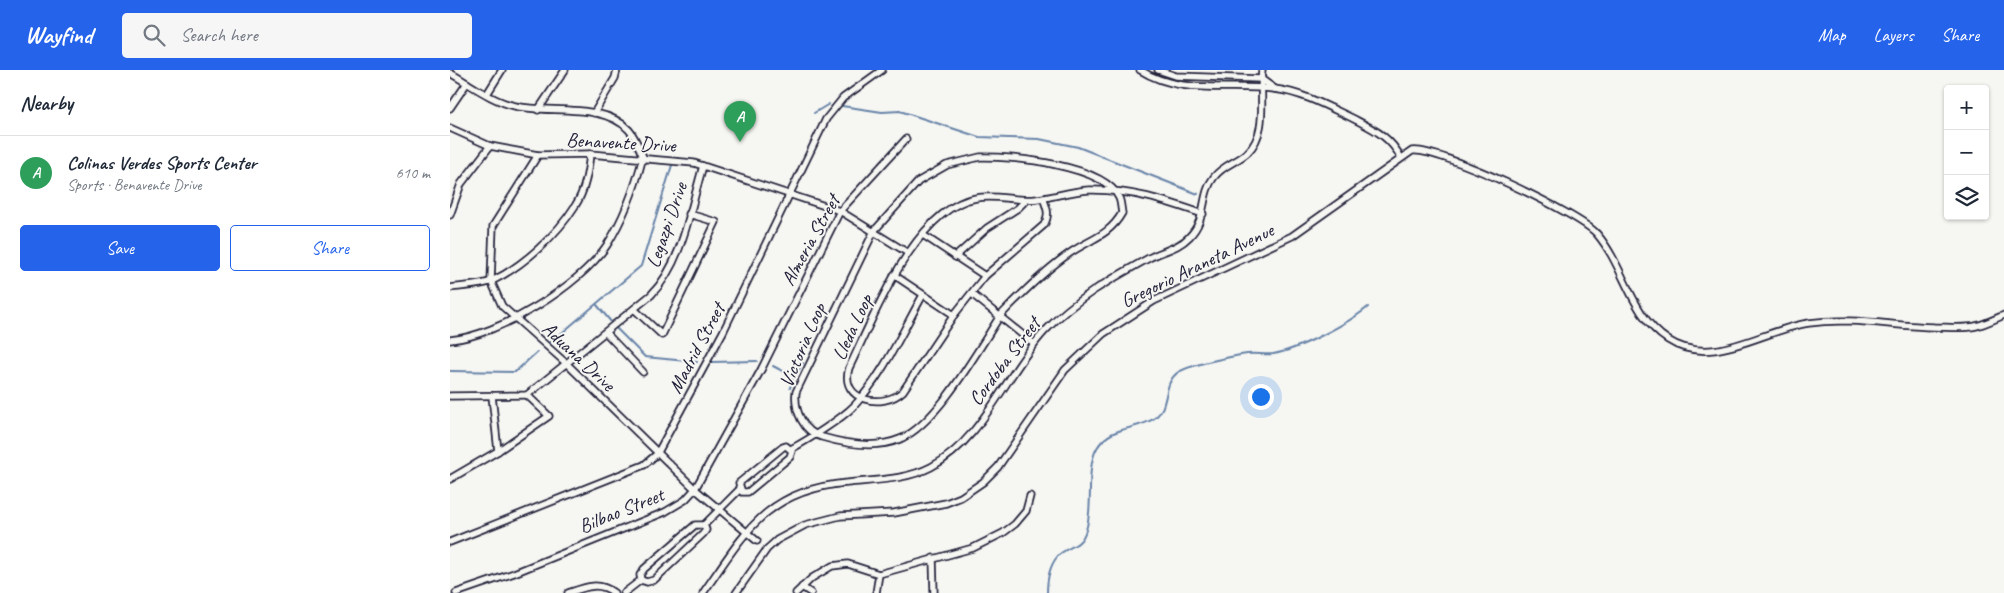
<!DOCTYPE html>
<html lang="en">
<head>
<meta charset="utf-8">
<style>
  :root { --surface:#fff; --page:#f6f6f7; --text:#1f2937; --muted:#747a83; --line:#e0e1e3; --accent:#2563eb }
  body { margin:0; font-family:Caveat,sans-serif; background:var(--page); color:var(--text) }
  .controls { position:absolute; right:15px; top:15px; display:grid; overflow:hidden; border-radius:5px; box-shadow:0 1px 4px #0004 }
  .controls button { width:45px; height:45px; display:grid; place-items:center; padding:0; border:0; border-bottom:1px solid var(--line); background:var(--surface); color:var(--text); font:25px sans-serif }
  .you { position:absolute; left:810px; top:326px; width:18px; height:18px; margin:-12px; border:4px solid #fff; border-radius:50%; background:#1a73e8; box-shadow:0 0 0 8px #1a73e833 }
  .badge { display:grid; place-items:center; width:32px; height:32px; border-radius:50%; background:var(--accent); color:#fff; font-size:16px; font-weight:700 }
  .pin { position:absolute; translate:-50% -41px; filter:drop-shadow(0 1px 2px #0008) }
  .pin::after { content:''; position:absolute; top:26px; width:18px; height:15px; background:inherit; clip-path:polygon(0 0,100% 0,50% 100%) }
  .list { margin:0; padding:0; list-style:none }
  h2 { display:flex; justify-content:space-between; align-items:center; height:65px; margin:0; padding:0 20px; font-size:21px }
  h2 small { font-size:16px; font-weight:400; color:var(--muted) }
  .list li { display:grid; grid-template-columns:32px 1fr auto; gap:15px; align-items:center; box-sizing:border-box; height:75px; padding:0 20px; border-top:1px solid var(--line) }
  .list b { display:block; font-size:19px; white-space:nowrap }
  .list p { margin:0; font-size:16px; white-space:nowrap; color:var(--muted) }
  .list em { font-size:16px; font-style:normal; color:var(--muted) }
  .actions { display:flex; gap:10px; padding:15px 20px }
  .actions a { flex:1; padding:11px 0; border:1px solid var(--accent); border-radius:5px; text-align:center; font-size:18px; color:var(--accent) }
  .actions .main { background:var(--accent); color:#fff }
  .icon { flex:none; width:28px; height:28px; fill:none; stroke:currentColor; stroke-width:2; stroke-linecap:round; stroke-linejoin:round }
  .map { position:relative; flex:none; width:1554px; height:523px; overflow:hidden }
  header { display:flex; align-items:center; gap:30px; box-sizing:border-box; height:70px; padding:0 25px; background:var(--accent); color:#fff }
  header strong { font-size:24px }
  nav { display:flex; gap:28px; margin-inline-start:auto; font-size:18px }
  .search { width:350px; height:45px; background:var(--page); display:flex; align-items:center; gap:12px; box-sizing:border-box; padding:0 18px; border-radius:5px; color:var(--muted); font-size:19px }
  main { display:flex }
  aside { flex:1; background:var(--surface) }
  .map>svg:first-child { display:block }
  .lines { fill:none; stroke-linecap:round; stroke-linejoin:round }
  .stream { stroke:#6884a9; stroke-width:2 }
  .street-casing { stroke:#22223b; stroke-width:9 }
  .street { stroke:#f6f6f2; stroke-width:5.5 }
  .labels { text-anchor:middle; stroke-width:4; stroke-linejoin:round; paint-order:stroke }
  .street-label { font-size:20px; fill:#22223b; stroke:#f6f6f2 }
</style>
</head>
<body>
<header>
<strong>Wayfind</strong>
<div class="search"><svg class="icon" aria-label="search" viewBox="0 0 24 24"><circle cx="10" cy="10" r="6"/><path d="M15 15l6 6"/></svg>Search here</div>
<nav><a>Map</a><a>Layers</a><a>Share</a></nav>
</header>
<main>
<aside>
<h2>Nearby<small></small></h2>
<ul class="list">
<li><span class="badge" style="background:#2e9e5b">A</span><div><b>Colinas Verdes Sports Center</b><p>Sports · Benavente Drive</p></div><em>610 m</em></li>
</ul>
<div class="actions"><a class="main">Save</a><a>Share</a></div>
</aside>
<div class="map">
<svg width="1554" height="523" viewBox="0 0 1554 523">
  <rect width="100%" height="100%" fill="#f6f6f2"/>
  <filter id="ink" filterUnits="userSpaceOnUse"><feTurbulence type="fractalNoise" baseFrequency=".02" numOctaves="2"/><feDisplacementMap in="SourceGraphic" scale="10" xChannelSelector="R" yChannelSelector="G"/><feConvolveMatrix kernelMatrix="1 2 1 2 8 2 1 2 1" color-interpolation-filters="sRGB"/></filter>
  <g filter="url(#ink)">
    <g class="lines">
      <g class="stream">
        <polyline points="392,36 432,42 450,41 529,67 589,69 628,77 748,124"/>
        <polyline points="364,43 379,34"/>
        <polyline points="147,235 162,253"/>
        <polyline points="165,257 195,287 247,292"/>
        <polyline points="100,273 191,196 222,95"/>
        <polyline points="262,292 307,291"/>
        <polyline points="323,296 344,307"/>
        <polyline points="0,301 65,302 87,282"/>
        <polyline points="340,318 342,310 353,293"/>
        <path d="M 597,523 C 597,511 599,497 607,487 C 616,475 630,480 636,460 C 644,436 635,399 647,378 C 661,354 689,361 706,347 C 719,336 713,314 727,303 C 738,295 783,286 797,284 C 806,283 815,285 823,284 C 848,280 899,253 918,237"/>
      </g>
      <defs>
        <g id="street">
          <path d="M 690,0 C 731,26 779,13 824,19 C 851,22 877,36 902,48 C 923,59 940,66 951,88"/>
          <polyline points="708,0 726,6 811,9 825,19"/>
          <path d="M 0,3 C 20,14 42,31 65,36 C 99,44 154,32 179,60 C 186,68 189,78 193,87 C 185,118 174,148 157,175 C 130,216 48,266 0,270"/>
          <polyline points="37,24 52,0"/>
          <polyline points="0,38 17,13"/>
          <polyline points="88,40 115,0"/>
          <polyline points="144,43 165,8 167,0"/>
          <polyline points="0,58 40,76 88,85 140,84 244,93 390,141 458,183"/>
          <polyline points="88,85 43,156 41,211 52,236 117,294 245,419 307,471"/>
          <path d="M 530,87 C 561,86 655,95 669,128 C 671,132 671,139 672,143 C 659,166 640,169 620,183 C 595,200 571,224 550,246 C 528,280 487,354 450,369 C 426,379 396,374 372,367 C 353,362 344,340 346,322 L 424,161 L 469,111 L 497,95 Z"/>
          <path d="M 593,128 C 597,138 600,145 594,155 L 535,206 L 504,245 L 453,321 C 433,340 389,331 399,298 C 423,249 465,138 526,128 C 547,124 567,132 587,129 C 604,127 621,121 639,120 C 679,119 716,131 753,144"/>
          <polyline points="0,145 11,114 40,76"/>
          <polyline points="473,165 535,206"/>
          <polyline points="505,187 537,158 568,138 575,131"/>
          <polyline points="444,205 504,245"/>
          <path d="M 0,218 C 13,216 30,216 42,211 C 73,196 107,165 125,136 C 135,121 138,102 140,84"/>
          <polyline points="522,224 584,274"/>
          <polyline points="184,239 212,265 266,152 239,144"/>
          <polyline points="156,263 193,302"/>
          <path d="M 0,326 L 77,325 L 201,225 C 233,192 240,139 253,96"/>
          <polyline points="42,326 48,381"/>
          <polygon points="336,376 342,381 340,387 298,422 292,422 289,413 333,377"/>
          <path d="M 341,379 C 358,370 391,349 404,336 C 434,304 452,262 473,225"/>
          <polyline points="0,409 48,381 99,346 77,325"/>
          <polyline points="254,455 290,419"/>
          <polyline points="0,472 194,395 207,384 273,262 376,49 393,28 432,0"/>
          <polyline points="483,488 484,523"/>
          <polyline points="191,510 190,505 194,499 245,455 254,455"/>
          <polyline points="352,517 361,523"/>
          <polyline points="6,523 64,503 215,442 235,430 245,419 311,300 390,141 456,69"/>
          <path d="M 118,523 C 135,517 149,511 164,523"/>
          <polyline points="174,523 191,510 197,512 204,510 253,464 256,460 254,455"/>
          <path d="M 253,523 C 295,463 316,420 397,413 C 425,410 456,410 481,397 C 534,369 555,304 595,261 C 625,229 661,209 699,188 C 712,181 729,178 739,167 C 758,148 750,125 764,107 C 773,95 787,92 797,83 C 819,62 809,27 812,0"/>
          <path d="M 286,523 L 317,479 L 327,470 L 355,455 L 390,446 L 444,443 L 496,433 L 511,427 L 533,412 L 548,397 L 615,300 L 653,264 L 704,231 L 842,166 L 962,81 C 988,77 1129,143 1147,164 C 1175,197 1180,245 1218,270 C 1262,299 1314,259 1359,253 C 1401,247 1442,256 1484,257 C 1497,257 1513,259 1526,256 C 1535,254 1545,249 1554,245"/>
          <polyline points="346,523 362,508 382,496 398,494 429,504 523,478 553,463 565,454 576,441 580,426"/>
          <polyline points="426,523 429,504"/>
        </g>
      </defs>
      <use href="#street" class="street-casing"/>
      <use href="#street" class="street"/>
    </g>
  </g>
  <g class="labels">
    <g class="street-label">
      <text transform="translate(171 72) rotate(3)" y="7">Benavente Drive</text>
      <text transform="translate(216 155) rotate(-71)" y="7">Legazpi Drive</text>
      <text transform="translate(360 170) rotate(-61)" y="7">Almeria Street</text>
      <text transform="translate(747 195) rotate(-26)" y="7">Gregorio Araneta Avenue</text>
      <text transform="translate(402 257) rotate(-65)" y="7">Lleda Loop</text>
      <text transform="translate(352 275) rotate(-67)" y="7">Victoria Loop</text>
      <text transform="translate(246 278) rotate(-62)" y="7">Madrid Street</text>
      <text transform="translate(129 286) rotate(43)" y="7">Aduana Drive</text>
      <text transform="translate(554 291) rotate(-53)" y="7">Cordoba Street</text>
      <text transform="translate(171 440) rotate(-22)" y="7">Bilbao Street</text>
    </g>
  </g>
</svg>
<div class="controls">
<button>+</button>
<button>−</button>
<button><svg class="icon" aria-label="layers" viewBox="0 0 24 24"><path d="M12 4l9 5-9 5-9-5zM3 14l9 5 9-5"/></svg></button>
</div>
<div class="you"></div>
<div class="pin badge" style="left:290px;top:72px;background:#2e9e5b">A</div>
</div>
</main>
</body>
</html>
